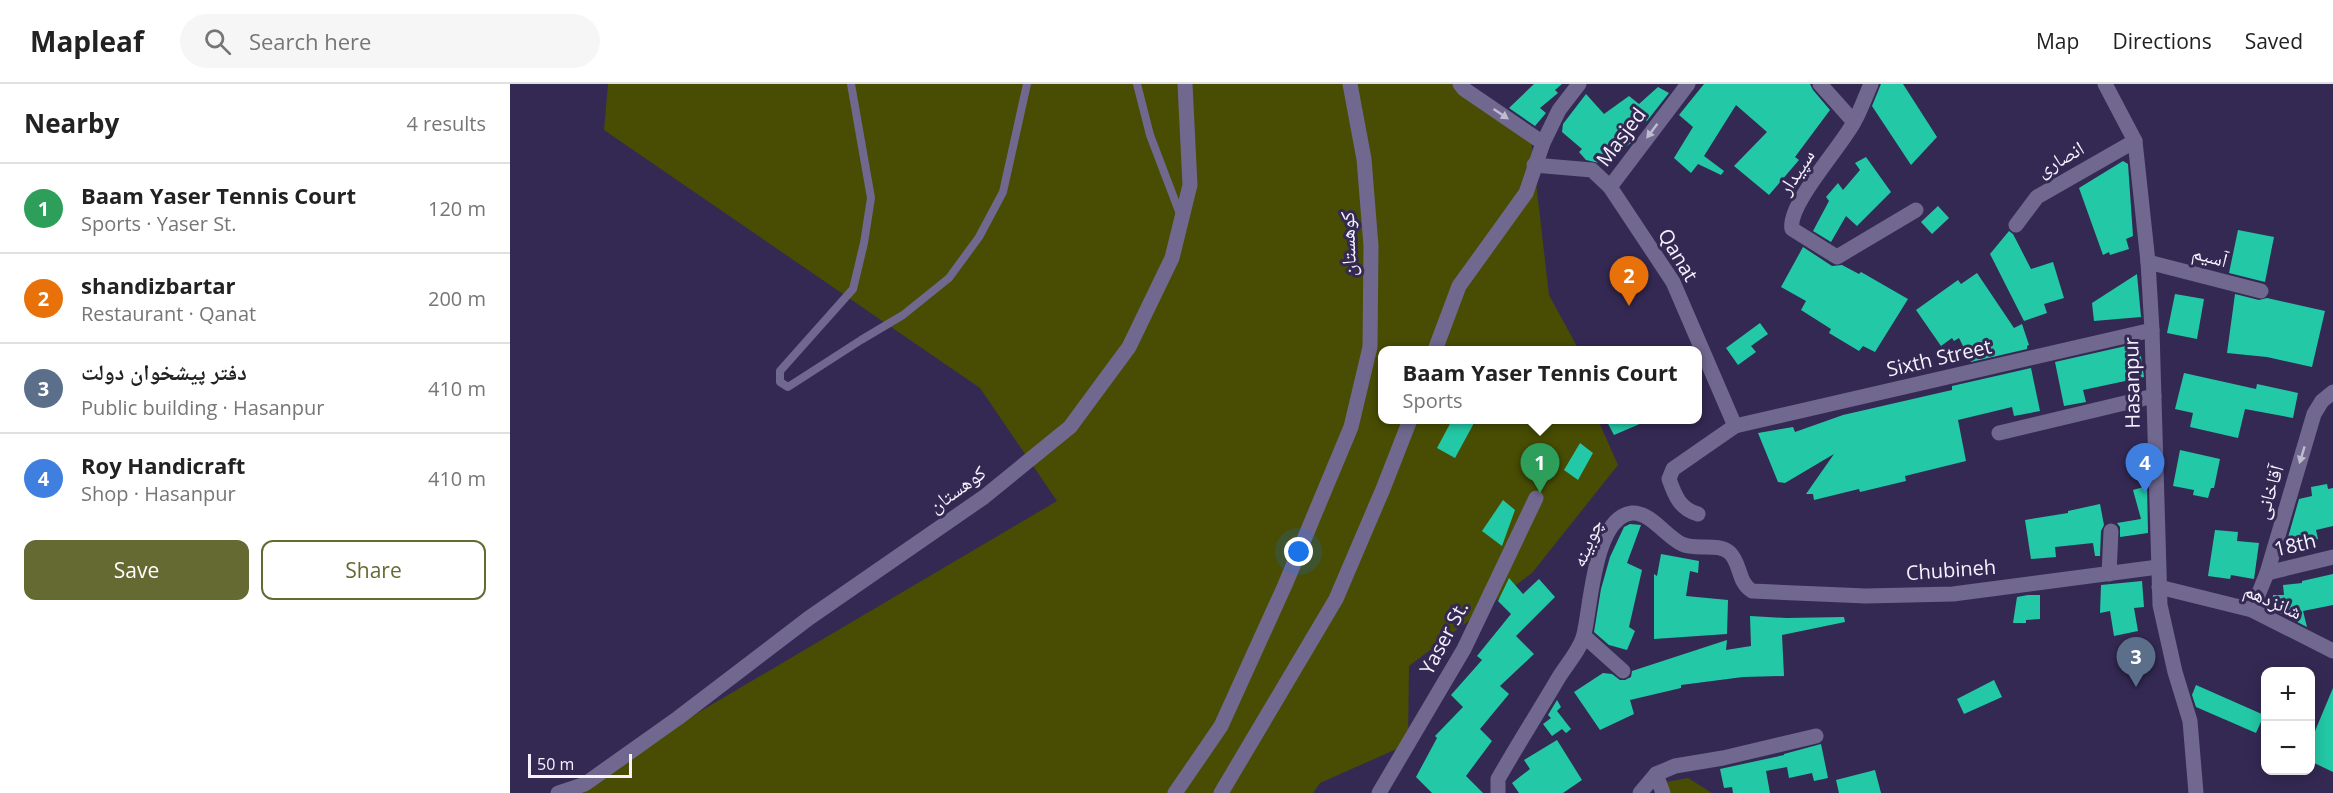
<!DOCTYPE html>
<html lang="en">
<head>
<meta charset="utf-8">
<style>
  :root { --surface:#fff; --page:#f6f6f6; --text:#222; --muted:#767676; --line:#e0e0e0; --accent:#656a33 }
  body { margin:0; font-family:"Open Sans","Noto Naskh Arabic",sans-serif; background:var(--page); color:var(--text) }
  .controls { position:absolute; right:18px; bottom:18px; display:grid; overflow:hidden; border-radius:12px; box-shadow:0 3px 15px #0003 }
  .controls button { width:54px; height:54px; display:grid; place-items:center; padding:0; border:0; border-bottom:2px solid var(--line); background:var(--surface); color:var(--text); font:30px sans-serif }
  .scale { position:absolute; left:18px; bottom:15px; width:104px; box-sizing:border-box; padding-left:6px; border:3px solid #f4f2fd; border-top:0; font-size:16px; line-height:21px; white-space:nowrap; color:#f4f2fd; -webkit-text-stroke:4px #342953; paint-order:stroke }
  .you { position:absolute; left:789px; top:468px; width:21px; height:21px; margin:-15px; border:4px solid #fff; border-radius:50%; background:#1a73e8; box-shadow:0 0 0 9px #1a73e833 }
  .badge { display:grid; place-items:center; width:39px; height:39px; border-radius:50%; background:var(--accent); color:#fff; font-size:20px; font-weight:700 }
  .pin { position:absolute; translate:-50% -50px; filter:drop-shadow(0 2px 3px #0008) }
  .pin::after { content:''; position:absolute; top:32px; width:21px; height:18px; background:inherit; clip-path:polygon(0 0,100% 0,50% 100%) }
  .popup { position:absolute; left:868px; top:262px; width:324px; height:78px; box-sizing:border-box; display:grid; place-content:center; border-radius:12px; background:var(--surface); filter:drop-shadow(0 2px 4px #0005); font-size:20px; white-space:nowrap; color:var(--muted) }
  .popup b { font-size:22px; color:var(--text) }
  .popup::after { content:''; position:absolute; left:50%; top:100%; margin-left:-12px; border:12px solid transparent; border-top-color:var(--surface) }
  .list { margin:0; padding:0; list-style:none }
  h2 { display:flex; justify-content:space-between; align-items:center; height:78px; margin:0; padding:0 24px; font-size:26px }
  h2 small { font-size:20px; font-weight:400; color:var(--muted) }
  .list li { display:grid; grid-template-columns:39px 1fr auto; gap:18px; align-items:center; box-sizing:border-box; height:90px; padding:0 24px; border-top:2px solid var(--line) }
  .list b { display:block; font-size:22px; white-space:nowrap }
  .list p { margin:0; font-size:20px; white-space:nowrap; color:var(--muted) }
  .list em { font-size:20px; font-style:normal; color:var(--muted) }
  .actions { display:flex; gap:12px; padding:18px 24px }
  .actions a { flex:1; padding:14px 0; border:2px solid var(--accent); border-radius:12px; text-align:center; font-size:21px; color:var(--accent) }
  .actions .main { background:var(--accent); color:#fff }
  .icon { flex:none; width:33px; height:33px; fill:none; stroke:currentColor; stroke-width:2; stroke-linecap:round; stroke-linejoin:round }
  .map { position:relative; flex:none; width:1823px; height:709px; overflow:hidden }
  header { display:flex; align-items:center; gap:36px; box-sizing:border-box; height:84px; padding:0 30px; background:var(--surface); border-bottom:2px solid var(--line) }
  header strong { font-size:28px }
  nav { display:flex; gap:33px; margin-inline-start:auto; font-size:21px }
  .search { width:420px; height:54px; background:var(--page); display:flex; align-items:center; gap:15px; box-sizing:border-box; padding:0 21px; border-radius:33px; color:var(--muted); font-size:22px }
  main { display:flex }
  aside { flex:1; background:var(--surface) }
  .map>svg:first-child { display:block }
  .green { fill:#484d03 }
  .building { fill:#23c9a6 }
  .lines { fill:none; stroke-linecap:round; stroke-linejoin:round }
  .lane { stroke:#70688f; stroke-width:8 }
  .street { stroke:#70688f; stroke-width:15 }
  .oneway { fill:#bfbbd1 }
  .labels { text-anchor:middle; stroke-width:6; stroke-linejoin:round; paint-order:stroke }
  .street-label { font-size:20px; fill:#f4f2fd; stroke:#342953 }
</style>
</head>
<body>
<header>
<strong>Mapleaf</strong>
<div class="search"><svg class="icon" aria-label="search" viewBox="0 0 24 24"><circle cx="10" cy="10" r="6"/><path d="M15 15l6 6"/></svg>Search here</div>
<nav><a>Map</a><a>Directions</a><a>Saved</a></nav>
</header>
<main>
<aside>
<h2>Nearby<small>4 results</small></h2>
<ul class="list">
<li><span class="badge" style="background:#2e9e5b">1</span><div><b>Baam Yaser Tennis Court</b><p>Sports · Yaser St.</p></div><em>120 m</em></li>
<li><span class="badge" style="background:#e8710a">2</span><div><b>shandizbartar</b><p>Restaurant · Qanat</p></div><em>200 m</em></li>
<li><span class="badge" style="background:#5c6f8a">3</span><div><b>دفتر پیشخوان دولت</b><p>Public building · Hasanpur</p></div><em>410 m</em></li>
<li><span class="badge" style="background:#3f7fe0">4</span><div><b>Roy Handicraft</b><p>Shop · Hasanpur</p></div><em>410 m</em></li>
</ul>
<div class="actions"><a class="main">Save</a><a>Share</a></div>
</aside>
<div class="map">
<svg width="1823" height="709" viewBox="0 0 1823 709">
  <rect width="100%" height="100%" fill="#342953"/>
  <g class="green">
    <polygon points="98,0 942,0 1021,54 1039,211 1069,266 872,266 872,336 1088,336 1108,381 1022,489 899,582 898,660 810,699 803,709 52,709 547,417 470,304 94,46"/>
    <polygon points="1178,694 1202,709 1159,709 1156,698"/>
  </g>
  <g class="building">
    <polygon points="1024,0 1052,0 1045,6 1048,9 1030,24 1036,29 1025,42 999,24"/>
    <polygon points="1194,0 1300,0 1303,6 1320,26 1285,73 1289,76 1259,111 1224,82 1257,48 1226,21 1194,72 1214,87 1211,91 1188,80 1181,89 1164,74 1183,43 1169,31"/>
    <polygon points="1371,0 1393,0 1427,53 1401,81 1362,22"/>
    <polygon points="1148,3 1159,9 1137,37 1135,36 1117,54 1121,59 1089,79 1076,76 1069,68 1072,65 1052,48 1053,40 1076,10 1094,30 1119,12 1129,20"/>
    <polygon points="1356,73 1381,108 1347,142 1336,132 1321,158 1303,147 1319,117 1316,113 1328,99 1333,106 1350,86 1345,79"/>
    <polygon points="1613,77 1618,80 1623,152 1616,155 1619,165 1600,171 1599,168 1593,171 1569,104"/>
    <polygon points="1428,122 1439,134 1422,150 1411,138"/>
    <polygon points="1728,146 1764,153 1755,198 1719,189"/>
    <polygon points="1499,147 1503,150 1521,185 1543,178 1554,214 1534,220 1537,229 1514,237 1480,170"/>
    <polygon points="1293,163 1322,182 1332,181 1349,190 1351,188 1398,215 1365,268 1353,262 1349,267 1319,249 1321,245 1291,226 1296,217 1271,203"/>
    <polygon points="1467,189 1504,244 1512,240 1519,261 1517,262 1517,265 1461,278 1449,254 1444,257 1442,254 1431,262 1406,226 1448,196 1451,200"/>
    <polygon points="1627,190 1631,233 1584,237 1582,219"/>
    <polygon points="1665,210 1694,215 1687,255 1657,249"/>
    <polygon points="1725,210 1749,216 1757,214 1815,227 1802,283 1757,273 1717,269"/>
    <polygon points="1250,239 1258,250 1241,262 1246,268 1228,281 1216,264"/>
    <polygon points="1629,259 1634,293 1573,306 1576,318 1554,322 1545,278"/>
    <polygon points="1521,284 1530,327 1504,332 1502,323 1448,336 1456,377 1395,392 1396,397 1350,408 1349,405 1304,416 1303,410 1296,410 1324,370 1275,399 1268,398 1248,349 1283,343 1285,348 1333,331 1442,306 1442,302"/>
    <polygon points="1674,289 1746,305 1747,300 1788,309 1783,334 1735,325 1728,354 1680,343 1683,329 1665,325"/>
    <polygon points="942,336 958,336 964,339 945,374 927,364"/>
    <polygon points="1096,336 1139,336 1104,351"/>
    <polygon points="1070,359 1083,369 1068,396 1054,386"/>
    <polygon points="1670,366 1710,375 1704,404 1701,404 1698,414 1683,411 1684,406 1663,402"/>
    <polygon points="1817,400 1818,405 1823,404 1823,442 1806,446 1808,455 1775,464 1789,415 1802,412 1801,403"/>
    <polygon points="1637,402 1638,449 1610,453 1610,443 1607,439 1631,435 1623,406"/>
    <polygon points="993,416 1005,426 992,462 972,447"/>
    <polygon points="1590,420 1594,441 1591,447 1590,472 1585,472 1583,459 1545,463 1546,473 1521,475 1515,436 1558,429 1558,427"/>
    <polygon points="1120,440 1131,441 1117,479 1132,486 1119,543 1125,547 1117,566 1099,561 1084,548 1091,505 1100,473 1114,443"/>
    <polygon points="1705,446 1728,448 1727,457 1749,459 1744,495 1721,491 1720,495 1698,492"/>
    <polygon points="1151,470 1189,477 1188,489 1180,487 1176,512 1218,516 1217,550 1144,555 1144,490 1147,492"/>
    <polygon points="1823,490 1823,521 1793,527 1797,543 1762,525 1763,511 1774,511 1773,501 1792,499 1792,497"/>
    <polygon points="999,494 1013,510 1029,495 1045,513 1006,552 1024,570 990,602 999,610 970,645 982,657 956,692 973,709 922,709 906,693 927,654 925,652 953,623 941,611 972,576 967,572 1001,530 988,517"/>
    <polygon points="1632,497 1634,523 1624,524 1628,547 1604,552 1600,527 1590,529 1591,501"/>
    <polygon points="1518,511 1530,511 1530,535 1516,536 1516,539 1503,539 1507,513"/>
    <polygon points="1240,532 1276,534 1334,533 1335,538 1272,551 1274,592 1233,593 1171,601 1171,604 1120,616 1124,630 1090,646 1064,608 1093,589 1102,590 1110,596 1115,596 1121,593 1122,587 1217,556 1216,566 1241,562"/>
    <polygon points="1484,596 1492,613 1454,630 1447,615"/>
    <polygon points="1686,601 1754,631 1746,649 1686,623 1682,611"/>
    <polygon points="1823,604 1823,688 1800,677 1800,659"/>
    <polygon points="1047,616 1051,623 1047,627 1061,645 1056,649 1052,645 1042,652 1033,640 1041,634 1038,631"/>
    <polygon points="1047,656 1072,696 1053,709 1009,709 1002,699 1020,685 1014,676"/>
    <polygon points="1311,660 1318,694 1304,697 1302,689 1279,694 1277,683 1256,687 1260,709 1223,709 1222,703 1214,704 1210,685 1274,671 1274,670"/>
    <polygon points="1365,686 1371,709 1329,709 1326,696"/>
  </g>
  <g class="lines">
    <g class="lane">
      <polyline points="341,0 361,114 354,159 343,205 270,287 270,298 278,303 351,256 393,231 439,194 469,153 493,108 517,0"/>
      <polyline points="627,0 640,51 670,130"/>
    </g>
    <g class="street">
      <polyline points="950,0 954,5 1033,59"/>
      <polyline points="1310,0 1344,38"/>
      <path d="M 1361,0 C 1355,13 1351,26 1344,38 C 1331,63 1277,121 1282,145 L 1327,173 L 1406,126"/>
      <polyline points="1595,0 1625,57 1638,178 1642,246 1650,521 1665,588 1680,637 1686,709"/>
      <polyline points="1024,81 1082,86 1100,103 1163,198 1225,342"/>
      <polyline points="1100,103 1178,0"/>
      <polyline points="1506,141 1527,113 1625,57"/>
      <polyline points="1638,178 1751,207"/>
      <polyline points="925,266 949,202 1016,109 1033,59 1049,26 1069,0"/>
      <polyline points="1489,349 1644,312"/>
      <path d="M 1188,430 C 1170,425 1165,412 1159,395 L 1163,385 L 1225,342 L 1642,246"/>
      <polyline points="1757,489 1823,473"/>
      <polyline points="1599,490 1601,447"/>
      <polyline points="1649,503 1742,526 1823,567"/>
      <polyline points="1742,526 1757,489 1804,330 1812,317 1823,308"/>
      <polyline points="1074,552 1113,587"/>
      <polyline points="1146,690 1153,709"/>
      <polyline points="48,709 75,700 168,634 299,534 474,413 560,343 619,263 662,174 680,101 675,0"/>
      <polyline points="665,709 711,642 775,501 841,343 860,263 861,162 854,75 840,0"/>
      <polyline points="711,709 826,515 873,405 900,336"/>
      <polyline points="869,709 954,565 1026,414"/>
      <path d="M 988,709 L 988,695 C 1008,660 1029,627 1049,593 C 1057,580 1071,565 1074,550 C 1081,522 1084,433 1122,429 C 1141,428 1156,453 1172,460 C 1186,467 1208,458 1220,469 C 1231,480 1228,499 1242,507 L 1356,512 L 1443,510 L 1648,483"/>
      <polyline points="1130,709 1146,690 1165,682 1213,674 1306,652"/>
    </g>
  </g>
  <defs><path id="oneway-solid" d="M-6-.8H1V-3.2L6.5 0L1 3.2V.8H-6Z" transform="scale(1.5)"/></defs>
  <g class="oneway">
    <use href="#oneway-solid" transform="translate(991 30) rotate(34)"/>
    <use href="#oneway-solid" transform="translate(1142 47) rotate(127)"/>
    <use href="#oneway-solid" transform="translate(1792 371) rotate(107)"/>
  </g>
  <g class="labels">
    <g class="street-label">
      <text transform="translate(1111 53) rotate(-53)" y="7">Masjed</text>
      <text transform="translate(1550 75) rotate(-30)" y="7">انصاری</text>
      <text transform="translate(1286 88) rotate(-57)" y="7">سپیدار</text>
      <text transform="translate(838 160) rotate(-92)" y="7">کوهستان</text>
      <text transform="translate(1168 171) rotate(59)" y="7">Qanat</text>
      <text transform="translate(1700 172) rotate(15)" y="7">آسیم</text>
      <text transform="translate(1429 274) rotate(-13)" y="7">Sixth Street</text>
      <text transform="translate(1622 299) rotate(-91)" y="7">Hasanpur</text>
      <text transform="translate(447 405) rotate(-36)" y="7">کوهستان</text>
      <text transform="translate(1759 408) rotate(-73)" y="7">آقاخانی</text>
      <text transform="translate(1077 459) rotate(-67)" y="7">چوبینه</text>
      <text transform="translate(1785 461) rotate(-13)" y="7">18th</text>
      <text transform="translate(1441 486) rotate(-4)" y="7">Chubineh</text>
      <text transform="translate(1763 517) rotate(24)" y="7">شانزدهم</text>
      <text transform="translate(934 554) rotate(-62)" y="7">Yaser St.</text>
    </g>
  </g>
</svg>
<div class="controls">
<button>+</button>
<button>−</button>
</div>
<div class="scale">50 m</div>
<div class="you"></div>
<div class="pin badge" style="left:1030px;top:409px;background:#2e9e5b">1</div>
<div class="popup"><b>Baam Yaser Tennis Court</b>Sports</div>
<div class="pin badge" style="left:1119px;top:222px;background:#e8710a">2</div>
<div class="pin badge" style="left:1626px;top:603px;background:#5c6f8a">3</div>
<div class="pin badge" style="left:1635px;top:409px;background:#3f7fe0">4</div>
</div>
</main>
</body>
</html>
